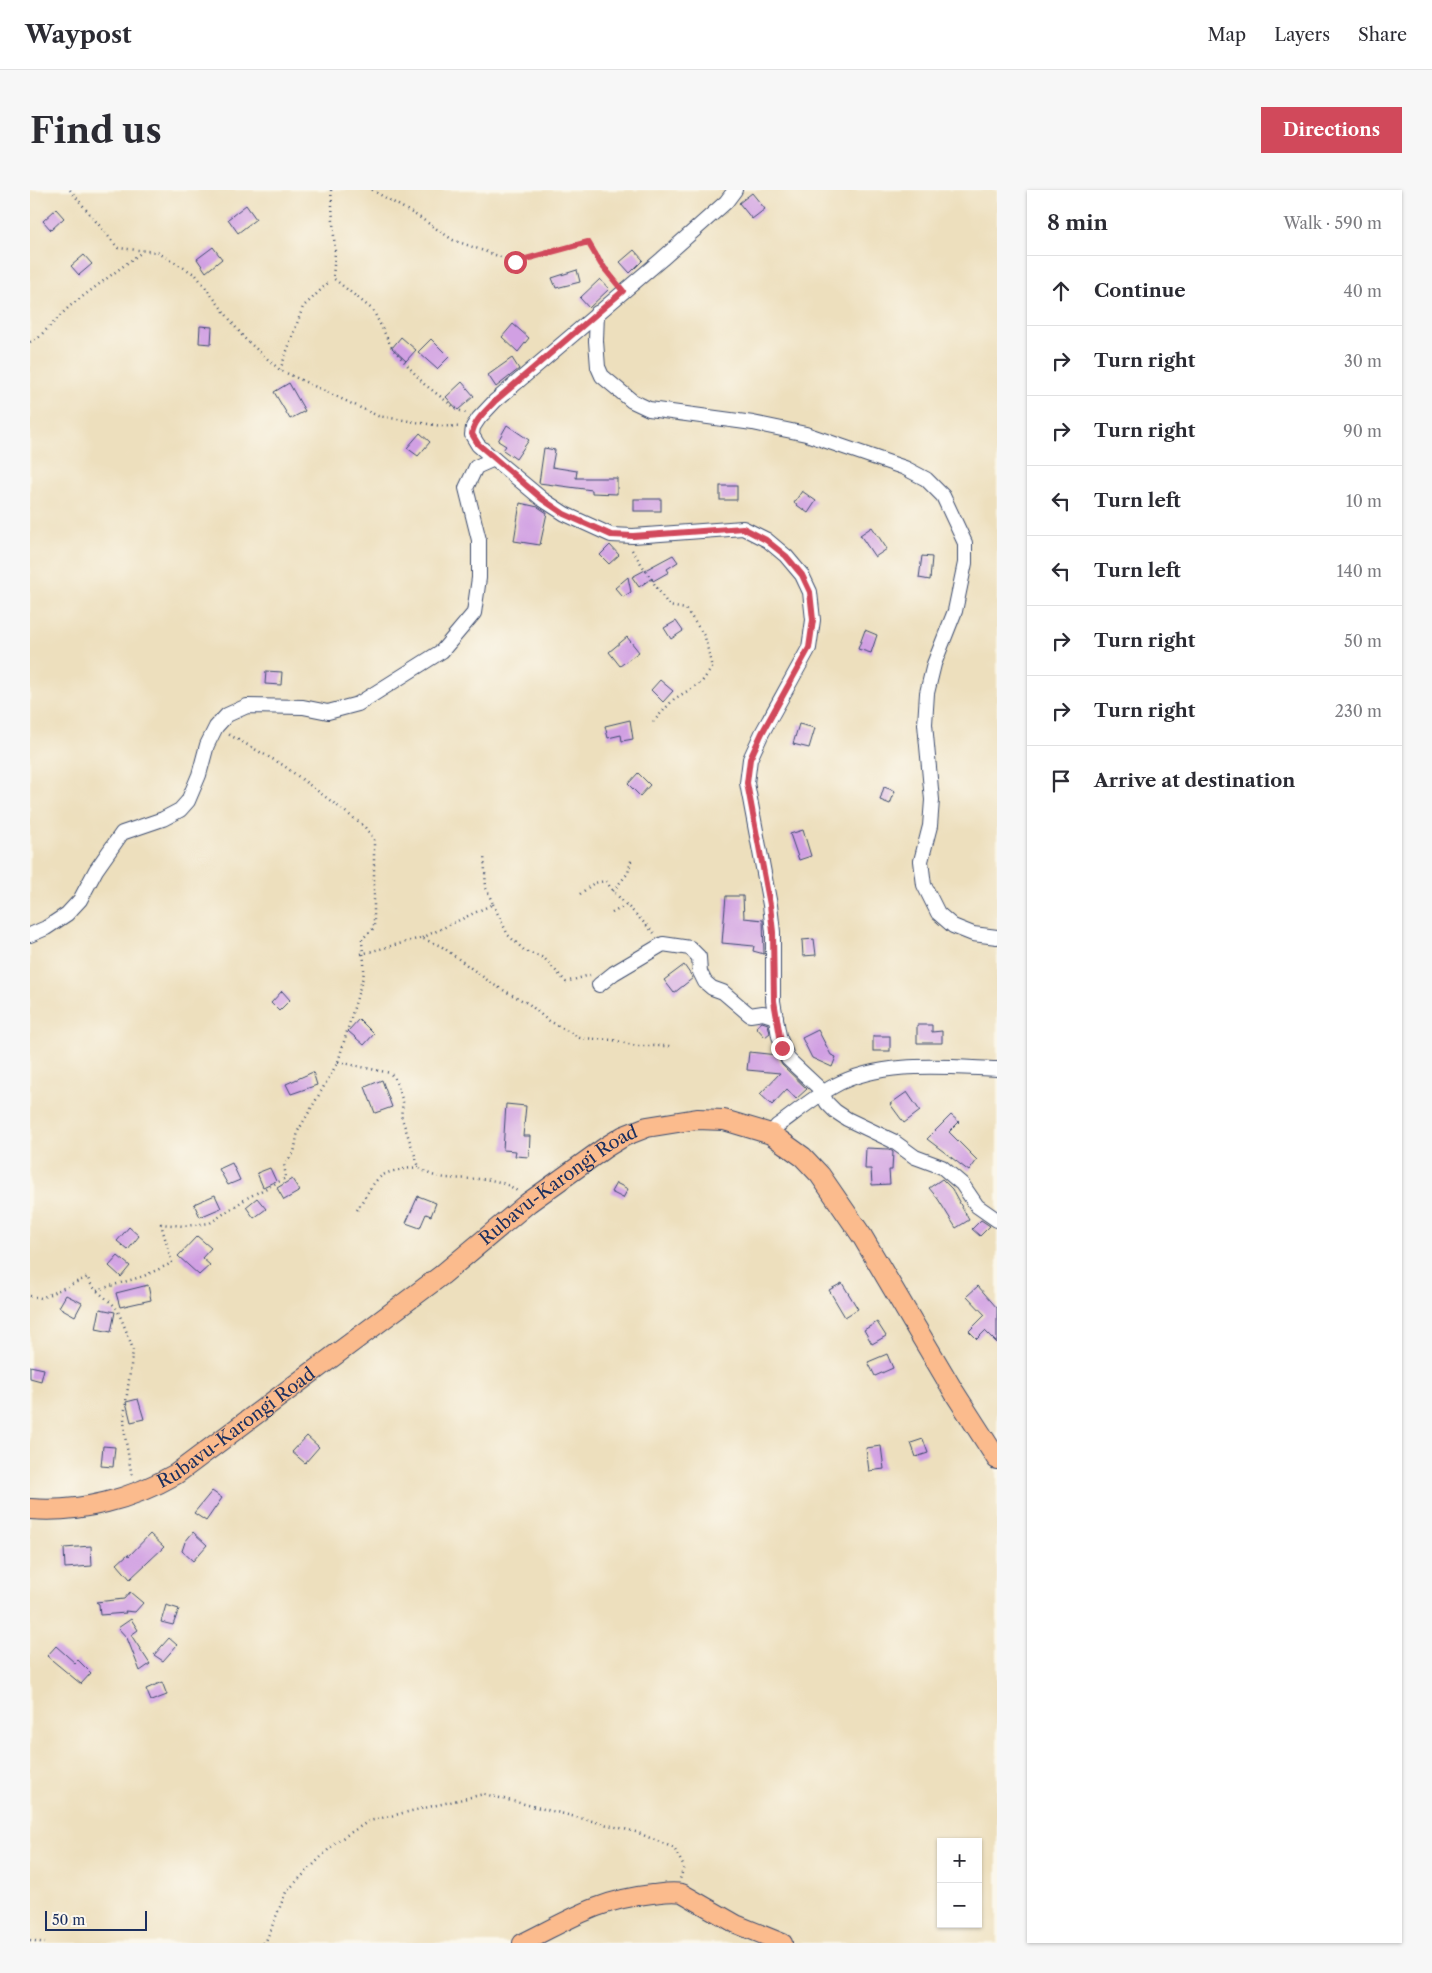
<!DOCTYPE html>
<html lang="en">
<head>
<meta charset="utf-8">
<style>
  :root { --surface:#fff; --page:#f7f7f7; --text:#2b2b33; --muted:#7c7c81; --line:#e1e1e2; --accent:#d1495b }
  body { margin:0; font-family:"Libre Caslon Text",serif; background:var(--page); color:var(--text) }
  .controls { position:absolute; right:15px; bottom:15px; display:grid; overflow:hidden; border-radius:0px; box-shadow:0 1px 4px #0004 }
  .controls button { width:45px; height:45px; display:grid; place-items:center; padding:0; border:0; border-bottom:1px solid var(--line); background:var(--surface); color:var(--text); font:25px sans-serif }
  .scale { position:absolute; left:15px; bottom:12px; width:102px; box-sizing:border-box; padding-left:5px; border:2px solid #1b2f5e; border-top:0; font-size:14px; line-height:18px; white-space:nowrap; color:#1b2f5e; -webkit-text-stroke:4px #fbf7ec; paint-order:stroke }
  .stop { position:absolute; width:15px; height:15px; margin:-11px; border:4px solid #d1495b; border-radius:50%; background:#fff }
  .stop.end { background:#d1495b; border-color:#fff; box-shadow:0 1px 5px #0008 }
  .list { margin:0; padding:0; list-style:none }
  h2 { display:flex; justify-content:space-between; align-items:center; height:65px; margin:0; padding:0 20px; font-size:21px }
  h2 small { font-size:16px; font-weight:400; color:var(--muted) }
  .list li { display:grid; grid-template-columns:32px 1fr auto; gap:15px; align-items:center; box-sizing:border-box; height:70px; padding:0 20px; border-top:1px solid var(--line) }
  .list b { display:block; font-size:19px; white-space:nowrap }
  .list em { font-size:16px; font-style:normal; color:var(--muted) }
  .icon { flex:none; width:28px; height:28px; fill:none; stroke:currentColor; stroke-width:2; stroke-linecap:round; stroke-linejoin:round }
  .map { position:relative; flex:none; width:967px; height:1753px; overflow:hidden; border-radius:0px }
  header { display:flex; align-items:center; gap:30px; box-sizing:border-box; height:70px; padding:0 25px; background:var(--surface); border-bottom:1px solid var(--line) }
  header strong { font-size:24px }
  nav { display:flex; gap:28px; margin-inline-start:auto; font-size:18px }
  .intro { display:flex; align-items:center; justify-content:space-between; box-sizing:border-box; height:120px; padding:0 30px }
  h1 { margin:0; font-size:35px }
  .button { padding:12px 22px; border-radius:0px; background:var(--accent); color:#fff; font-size:18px; font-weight:700 }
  main { display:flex; gap:30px; padding:0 30px }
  aside { flex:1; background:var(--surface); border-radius:0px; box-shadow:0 1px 4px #0004 }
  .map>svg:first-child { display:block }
  .building { fill:#d1a0e3 }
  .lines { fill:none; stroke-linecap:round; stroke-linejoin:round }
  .minor-casing { stroke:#3a496c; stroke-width:16 }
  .major-casing { stroke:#3a496c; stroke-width:20 }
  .highway-casing { stroke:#3a496c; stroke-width:22 }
  .path { stroke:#3a496c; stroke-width:2.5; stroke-dasharray:1 4; stroke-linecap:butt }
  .minor { stroke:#fff; stroke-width:14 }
  .major { stroke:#fbbb8d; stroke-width:18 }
  .highway { stroke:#fbbb8d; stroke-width:20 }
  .route { stroke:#d1495b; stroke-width:6 }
  .labels { text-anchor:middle; stroke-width:4.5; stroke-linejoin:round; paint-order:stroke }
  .street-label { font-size:18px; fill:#1b2f5e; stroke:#fbf7ec }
</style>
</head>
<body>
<header>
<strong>Waypost</strong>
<nav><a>Map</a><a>Layers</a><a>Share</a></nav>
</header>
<div class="intro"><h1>Find us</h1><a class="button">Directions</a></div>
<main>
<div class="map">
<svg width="967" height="1753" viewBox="0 0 967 1753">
  <rect width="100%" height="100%" fill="#fbf7ec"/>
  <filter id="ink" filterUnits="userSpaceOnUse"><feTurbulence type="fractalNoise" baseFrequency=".02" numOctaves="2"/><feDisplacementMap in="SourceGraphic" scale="10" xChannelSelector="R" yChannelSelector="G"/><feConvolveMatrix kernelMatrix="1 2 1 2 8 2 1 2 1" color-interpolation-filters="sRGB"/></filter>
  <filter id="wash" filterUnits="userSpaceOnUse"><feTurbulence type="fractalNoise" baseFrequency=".0096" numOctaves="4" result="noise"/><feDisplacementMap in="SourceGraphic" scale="20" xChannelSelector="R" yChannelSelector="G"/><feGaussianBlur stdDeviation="1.12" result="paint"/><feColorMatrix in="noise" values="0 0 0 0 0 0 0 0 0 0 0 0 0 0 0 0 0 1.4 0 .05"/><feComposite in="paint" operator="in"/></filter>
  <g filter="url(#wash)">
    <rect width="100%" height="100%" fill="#eddfbd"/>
    <g id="blocks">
      <g class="building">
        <polygon points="722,3 735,19 722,29 709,13"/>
        <polygon points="216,15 226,29 208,43 198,29"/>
        <polygon points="26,19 34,28 21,40 13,31"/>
        <polygon points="183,57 192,69 176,82 167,69"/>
        <polygon points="604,60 613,70 600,83 590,72"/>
        <polygon points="54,65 62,74 49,85 41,76"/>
        <polygon points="547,80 550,92 526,98 522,88"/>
        <polygon points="570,89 579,99 559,118 550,108"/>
        <polygon points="483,134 499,148 488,162 472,147"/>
        <polygon points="170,136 182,137 181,154 169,153"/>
        <polygon points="371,147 386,160 376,171 362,158"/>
        <polygon points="401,149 419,167 407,179 388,162"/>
        <polygon points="482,168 489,179 466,197 458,185"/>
        <polygon points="432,192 444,206 428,220 416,207"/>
        <polygon points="259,193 275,221 260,229 244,202"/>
        <polygon points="477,235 499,250 486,269 473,260 476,256 468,251"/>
        <polygon points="390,243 400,252 388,266 377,258"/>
        <polygon points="514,258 525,260 522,277 547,281 546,288 587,288 587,304 562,303 562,300 509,293"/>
        <rect x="690" y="296" width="17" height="14"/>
        <polygon points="772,301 786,311 778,323 764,313"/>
        <rect x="604" y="309" width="27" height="12"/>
        <polygon points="490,313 508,317 517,323 510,355 484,351"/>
        <polygon points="842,337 857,359 845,367 830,345"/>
        <polygon points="580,355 589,365 579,374 570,365"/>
        <polygon points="643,365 648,372 637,379 639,382 623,391 622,388 609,397 602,387"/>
        <polygon points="892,366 902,367 900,390 889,388"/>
        <polygon points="598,387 601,402 593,407 585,398"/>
        <polygon points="646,431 653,441 641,449 634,438"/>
        <polygon points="835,440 847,445 841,463 828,459"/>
        <polygon points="597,447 609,462 590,476 579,462"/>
        <polygon points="236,481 252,482 251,495 235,494"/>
        <polygon points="630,490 643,501 633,512 621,500"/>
        <polygon points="600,530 603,549 592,551 591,545 578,548 575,536"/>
        <polygon points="769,534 785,538 779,558 763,554"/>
        <polygon points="608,583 620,595 610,606 598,594"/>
        <polygon points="854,597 865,601 860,614 850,610"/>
        <polygon points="773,640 781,666 769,670 760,644"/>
        <polygon points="696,706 713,706 714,728 733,730 734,764 723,761 724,756 692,753"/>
        <polygon points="784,749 786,765 773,766 772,750"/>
        <polygon points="654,775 663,788 644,803 634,790"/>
        <polygon points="252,801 260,810 249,821 241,813"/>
        <polygon points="329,829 344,844 334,855 318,841"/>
        <polygon points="732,832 738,834 740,843 735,847 726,837"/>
        <polygon points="887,835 902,835 902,842 912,841 912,853 887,853"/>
        <polygon points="788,840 801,865 806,867 802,877 782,868 772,848"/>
        <rect x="843" y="846" width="17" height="15"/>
        <polygon points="719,862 747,865 752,875 777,899 766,909 757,899 742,915 730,904 750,883 717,880"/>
        <polygon points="283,882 287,895 261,904 256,894"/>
        <polygon points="352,890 362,917 345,923 335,897"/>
        <polygon points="877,902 890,921 874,933 860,914"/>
        <polygon points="476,914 496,916 493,946 500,946 499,967 485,966 486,961 473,960"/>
        <polygon points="921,925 929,932 919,942 947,970 939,981 897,949"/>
        <polygon points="836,958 859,959 863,962 862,980 859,980 860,994 842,995 841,979 835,979"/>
        <polygon points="202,973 210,990 198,995 189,979"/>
        <polygon points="240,978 246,991 233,997 227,983"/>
        <polygon points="262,989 270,1001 254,1010 247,998"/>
        <polygon points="912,989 922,999 939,1030 926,1038 908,1009 899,998"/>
        <polygon points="586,993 598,999 593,1008 581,1002"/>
        <polygon points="185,1005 191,1018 170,1027 164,1014"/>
        <polygon points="388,1006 406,1013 401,1026 396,1024 390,1038 376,1033"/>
        <polygon points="227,1008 236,1019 224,1028 216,1017"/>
        <polygon points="951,1030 960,1036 950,1046 942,1039"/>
        <polygon points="99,1037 109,1046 98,1060 87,1051"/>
        <polygon points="167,1046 181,1058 172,1068 180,1075 169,1085 148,1066"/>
        <polygon points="88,1066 100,1076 91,1087 79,1076"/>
        <polygon points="812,1093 828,1119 815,1127 799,1100"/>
        <polygon points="118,1095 121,1110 90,1117 86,1103"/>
        <polygon points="948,1096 967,1118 967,1153 955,1141 947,1149 939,1141 955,1125 937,1106"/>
        <polygon points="36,1105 52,1113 45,1126 29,1117"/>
        <polygon points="70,1119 85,1122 81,1142 66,1139"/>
        <polygon points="847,1132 856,1146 842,1154 834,1140"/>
        <polygon points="857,1164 863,1178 845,1186 838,1172"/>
        <polygon points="0,1176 14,1179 11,1191 0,1188"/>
        <polygon points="108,1209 114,1229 101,1232 96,1212"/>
        <polygon points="277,1246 289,1257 275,1273 262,1262"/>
        <polygon points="893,1249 898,1263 886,1267 881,1253"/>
        <polygon points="73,1256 85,1257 83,1277 71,1276"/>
        <polygon points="851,1256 854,1279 839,1281 836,1258"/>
        <polygon points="182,1301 192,1308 176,1331 164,1323"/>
        <polygon points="163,1342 177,1355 163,1371 152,1361 155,1352"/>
        <polygon points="120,1344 134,1357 100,1389 87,1374 98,1364 99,1366"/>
        <polygon points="61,1356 62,1376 35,1378 34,1358"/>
        <polygon points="100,1402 113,1413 105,1422 95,1421 96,1423 70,1425 69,1414 66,1412 94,1409"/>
        <polygon points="136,1415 149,1419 143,1435 131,1432"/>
        <polygon points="101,1429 108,1440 101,1445 120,1474 110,1481 97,1448 88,1438"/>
        <polygon points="139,1448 147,1455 133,1471 124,1465"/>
        <polygon points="26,1456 45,1473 48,1470 61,1483 51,1494 17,1466"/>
        <polygon points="132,1492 137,1505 121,1511 116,1499"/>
      </g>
    </g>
  </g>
  <g filter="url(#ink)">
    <use href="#blocks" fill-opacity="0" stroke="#3a496c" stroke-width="1"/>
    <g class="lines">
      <defs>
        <g id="minor">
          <polyline points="567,123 566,151 568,177 572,186 602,211 619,219 723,233 776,244 875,278 896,289 913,306 935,353 935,373 925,421 904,474 897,503 895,534 902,610 900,636 891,671 894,695 908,723 923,736 943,744 967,747"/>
          <polyline points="464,269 512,309 535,324 581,345 603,346 713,338 737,350 756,366 772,385 780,402 783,430 779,458 732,543 720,569 717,593 740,715 743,742 743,811 749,846 758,869 789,898 797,913 805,921 817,929 863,951 885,967 912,977 932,994 947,1016 967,1030"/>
          <polyline points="0,745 16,738 37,724 50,710 66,680 92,643 133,629 150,620 158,611 169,585 177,555 186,537 197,525 217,516 273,517 298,522 328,514 412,461 444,423 449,388 449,350 436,298 446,277 464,269 448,255 442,245 443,237 449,228 465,211 632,69 696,12 705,0"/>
          <polyline points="569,795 584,783 633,754 660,758 669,767 670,782 675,792 682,798 693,802 720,825 733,823 746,827"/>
          <path d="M 741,944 L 747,936 C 765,923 784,907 804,896 C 851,870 915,877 967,879"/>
        </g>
        <path id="major" d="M 492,1753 C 539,1730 567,1710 622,1704 C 632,1703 642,1701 652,1703 L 706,1734 L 753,1753"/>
        <g id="highway">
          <path id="s1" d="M 0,1319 C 51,1323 102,1309 146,1284 L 412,1085 L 498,1013 L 576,957 L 594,946 L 617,937 L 667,929 L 694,930 L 741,944 L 773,967 L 790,985 L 832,1046 L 924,1202 L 967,1269"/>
        </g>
      </defs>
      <use href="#minor" class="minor-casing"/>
      <use href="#major" class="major-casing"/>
      <use href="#highway" class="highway-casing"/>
      <g class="path">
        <polyline points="40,0 88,58 127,62 166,85 214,148 250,180 348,226 411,236 431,237"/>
        <polyline points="301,0 305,62 303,88 343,120 362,158 394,194 428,220 436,223"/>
        <polyline points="342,0 389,27 423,50 485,72 558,52 586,92"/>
        <polyline points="0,152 9,147 40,116 112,62"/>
        <polyline points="250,180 273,117 299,92"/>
        <polyline points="602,360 639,416 656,419 675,447 682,478 671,493 644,509 623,532"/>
        <polyline points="583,701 598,683 602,667"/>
        <polyline points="550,704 564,693 576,691 583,701 624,743"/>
        <polyline points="463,714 478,745 495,761 514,768 536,792 560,785"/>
        <polyline points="582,723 598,714"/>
        <polyline points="392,748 463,714 456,698 454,665"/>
        <polyline points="331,764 391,748 411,756 464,795 499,814 516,829 550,848 583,850 606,856 643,856"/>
        <path d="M 308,872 L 360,883 L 365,889 L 373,912 L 371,926 L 389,977 C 413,1000 457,977 487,1001"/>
        <path d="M 327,1020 C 349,984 347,982 389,977"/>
        <path d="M 67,1100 L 114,1086 L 142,1073 L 131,1034 L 154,1036 L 180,1033 L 217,1008 L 256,988 L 254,974 L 264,963 L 268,941 L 308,872 L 333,787 C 336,774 332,762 332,749 L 344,738 L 344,649 L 334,636 L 253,575 L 198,544"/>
        <path d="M 0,1106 L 11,1108 L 58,1087 C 60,1100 79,1108 86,1118 C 89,1122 103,1157 103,1161 L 94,1226 L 95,1246 L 102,1287"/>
        <polyline points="0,1750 15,1753"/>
        <polyline points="233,1753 236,1751 256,1702 306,1652 339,1631 454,1604 606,1642 644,1658 654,1677 650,1689"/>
      </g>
      <use href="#minor" class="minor"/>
      <use href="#major" class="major"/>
      <use href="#highway" class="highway"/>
    </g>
  </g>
  <g class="lines" filter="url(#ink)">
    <path class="route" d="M 485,72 L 558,52 L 571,74 L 593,101 L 465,211 C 456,221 444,230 442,244 L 448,254 L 512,309 L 534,324 L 570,340 L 581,345 L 603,346 L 713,338 L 736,350 L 756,366 L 772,385 L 780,402 L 783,430 L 779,458 L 732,543 L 720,569 L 717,593 L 740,715 L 743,742 L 744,811 L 752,858"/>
  </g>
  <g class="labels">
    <g class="street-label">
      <text dy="6" stroke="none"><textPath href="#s1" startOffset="632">Rubavu-Karongi Road</textPath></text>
      <text dy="6" stroke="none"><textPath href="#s1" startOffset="228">Rubavu-Karongi Road</textPath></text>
    </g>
  </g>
</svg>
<div class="controls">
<button>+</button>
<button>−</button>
</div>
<div class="scale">50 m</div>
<div class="stop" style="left:485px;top:72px"></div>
<div class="stop end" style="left:752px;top:858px"></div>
</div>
<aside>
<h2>8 min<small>Walk · 590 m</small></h2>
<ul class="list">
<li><svg class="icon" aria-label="ahead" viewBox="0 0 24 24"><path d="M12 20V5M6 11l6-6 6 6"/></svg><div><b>Continue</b></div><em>40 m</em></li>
<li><svg class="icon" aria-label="right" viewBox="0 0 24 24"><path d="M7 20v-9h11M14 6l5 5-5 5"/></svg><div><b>Turn right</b></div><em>30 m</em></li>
<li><svg class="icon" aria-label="right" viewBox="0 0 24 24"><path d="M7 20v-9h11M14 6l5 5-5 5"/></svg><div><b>Turn right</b></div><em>90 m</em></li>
<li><svg class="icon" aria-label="left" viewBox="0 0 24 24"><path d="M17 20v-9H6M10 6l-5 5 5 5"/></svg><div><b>Turn left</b></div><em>10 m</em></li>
<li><svg class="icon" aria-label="left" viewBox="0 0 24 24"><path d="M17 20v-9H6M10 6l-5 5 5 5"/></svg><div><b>Turn left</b></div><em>140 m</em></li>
<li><svg class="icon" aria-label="right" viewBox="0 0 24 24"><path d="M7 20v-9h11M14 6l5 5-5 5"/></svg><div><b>Turn right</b></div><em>50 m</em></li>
<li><svg class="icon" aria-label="right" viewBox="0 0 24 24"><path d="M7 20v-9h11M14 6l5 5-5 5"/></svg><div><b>Turn right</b></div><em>230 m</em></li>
<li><svg class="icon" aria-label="arrive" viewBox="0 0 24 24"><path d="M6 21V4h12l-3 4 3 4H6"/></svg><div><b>Arrive at destination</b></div></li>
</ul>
</aside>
</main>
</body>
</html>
